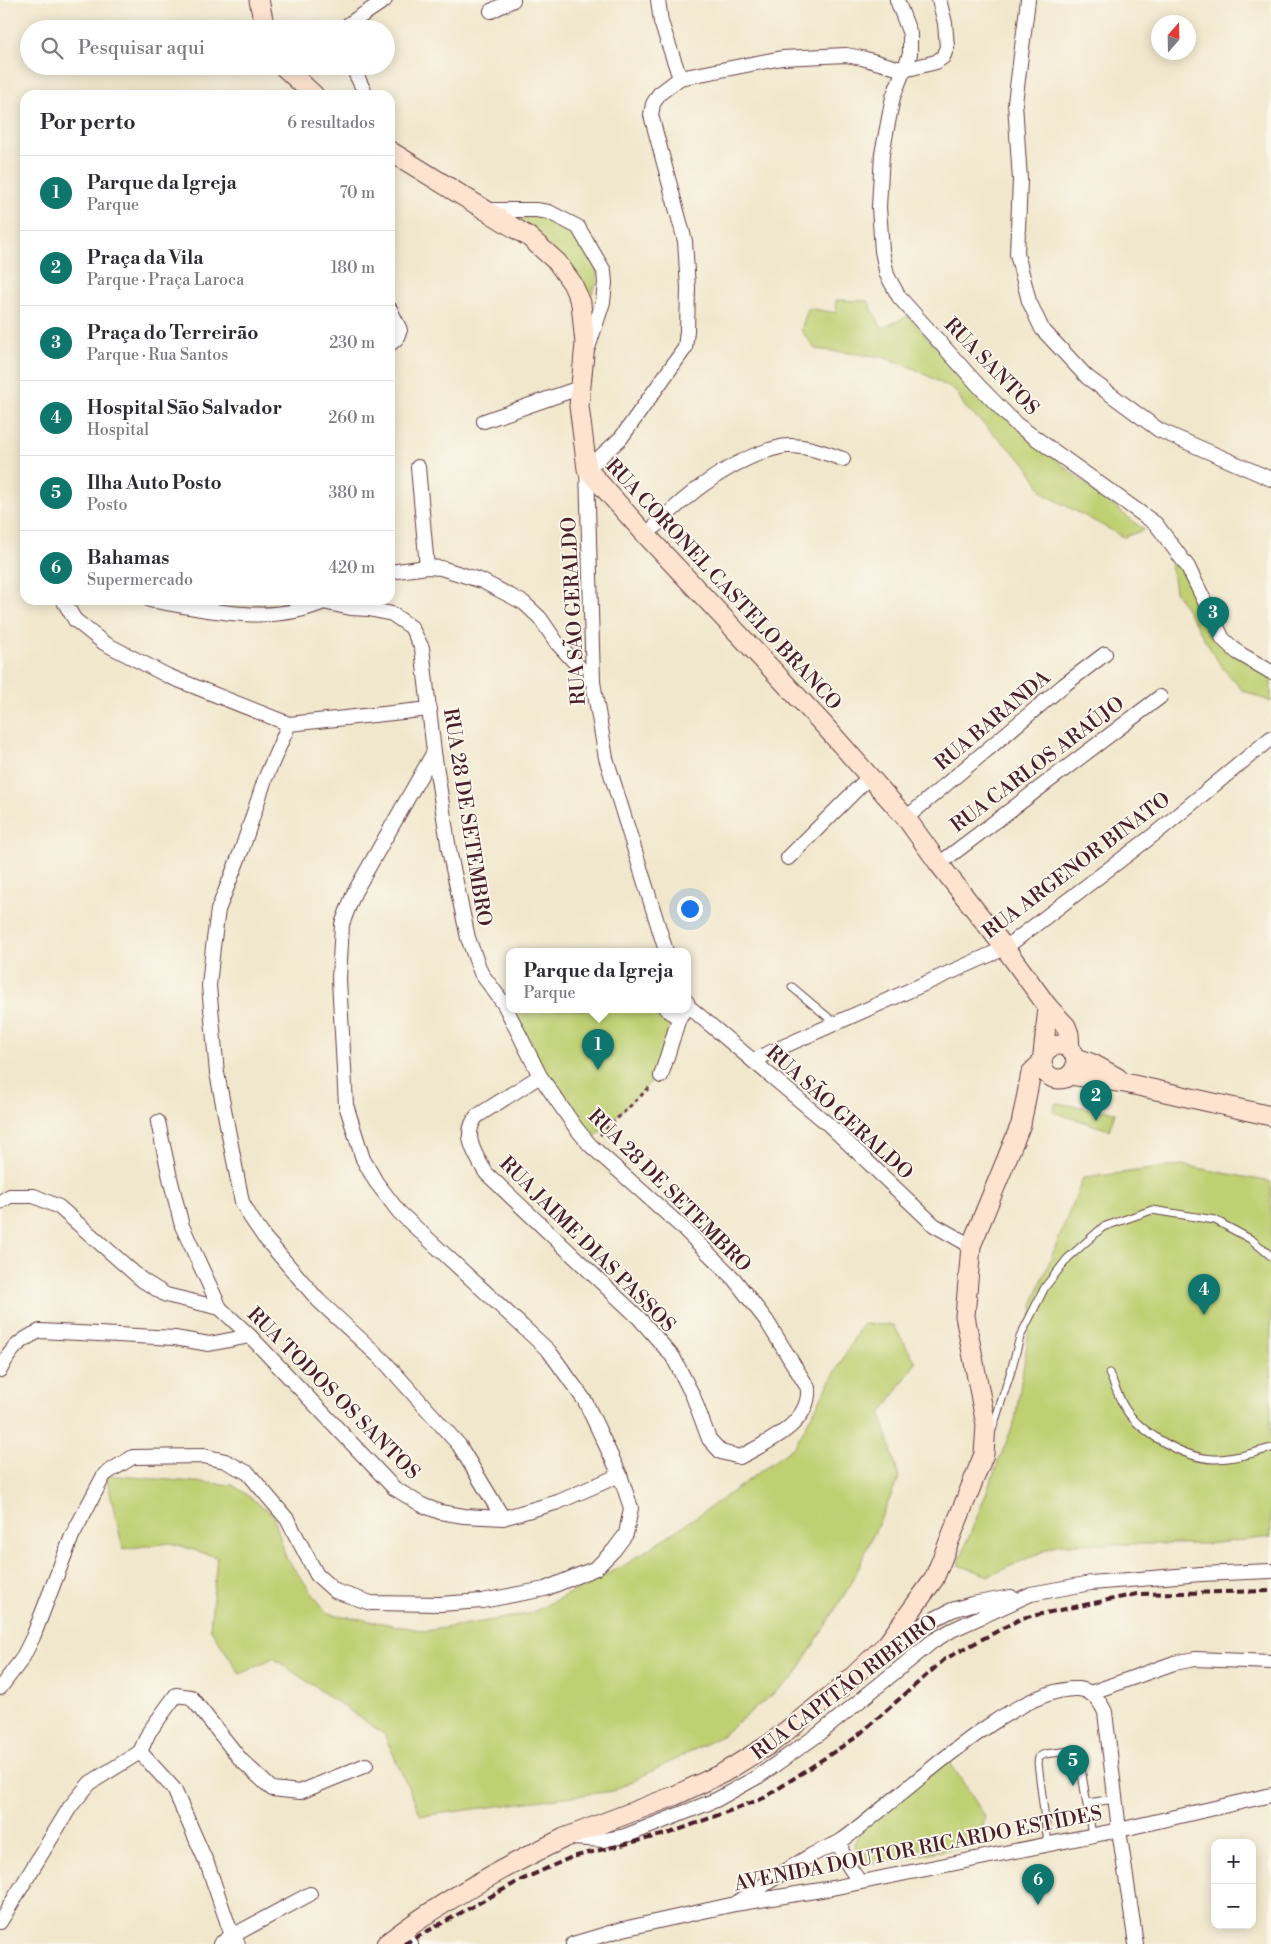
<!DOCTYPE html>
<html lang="pt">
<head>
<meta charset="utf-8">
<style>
  :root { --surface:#fff; --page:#f7f7f7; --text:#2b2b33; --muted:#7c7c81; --line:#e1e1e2; --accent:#0f766e }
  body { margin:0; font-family:"Libre Bodoni",serif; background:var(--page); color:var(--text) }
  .controls { position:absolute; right:15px; bottom:15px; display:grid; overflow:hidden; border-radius:10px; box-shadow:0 2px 12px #0003 }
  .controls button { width:45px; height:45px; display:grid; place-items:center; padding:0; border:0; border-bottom:1px solid var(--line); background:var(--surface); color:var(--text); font:25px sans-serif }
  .compass { position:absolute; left:1151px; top:15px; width:45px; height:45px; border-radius:50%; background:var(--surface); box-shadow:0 2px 12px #0003; rotate:20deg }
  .you { position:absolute; left:689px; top:908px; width:18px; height:18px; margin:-12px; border:4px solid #fff; border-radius:50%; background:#1a73e8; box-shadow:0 0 0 8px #1a73e833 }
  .badge { display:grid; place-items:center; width:32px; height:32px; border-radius:50%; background:var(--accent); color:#fff; font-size:16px; font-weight:700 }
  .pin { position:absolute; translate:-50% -41px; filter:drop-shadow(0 1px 2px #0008) }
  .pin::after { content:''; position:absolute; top:26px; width:18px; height:15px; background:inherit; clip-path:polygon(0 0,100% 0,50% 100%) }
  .popup { position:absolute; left:506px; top:948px; width:185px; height:65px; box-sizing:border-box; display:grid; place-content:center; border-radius:10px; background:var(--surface); filter:drop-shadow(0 1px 4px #0005); font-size:16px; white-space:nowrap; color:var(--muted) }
  .popup b { font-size:19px; color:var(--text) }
  .popup::after { content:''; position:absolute; left:50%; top:100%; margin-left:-10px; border:10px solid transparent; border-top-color:var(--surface) }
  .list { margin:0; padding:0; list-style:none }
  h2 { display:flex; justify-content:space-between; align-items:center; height:65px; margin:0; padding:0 20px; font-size:21px }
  h2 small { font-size:16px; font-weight:400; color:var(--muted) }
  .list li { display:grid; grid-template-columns:32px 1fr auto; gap:15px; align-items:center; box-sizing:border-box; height:75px; padding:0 20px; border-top:1px solid var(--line) }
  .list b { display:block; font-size:19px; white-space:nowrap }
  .list p { margin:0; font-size:16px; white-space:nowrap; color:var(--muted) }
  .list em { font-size:16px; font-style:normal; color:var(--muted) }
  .icon { flex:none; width:28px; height:28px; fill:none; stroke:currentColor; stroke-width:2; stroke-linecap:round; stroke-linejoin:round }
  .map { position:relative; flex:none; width:1271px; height:1944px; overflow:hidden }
  .search { position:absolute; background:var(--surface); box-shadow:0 2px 12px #0003; left:20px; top:20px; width:375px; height:55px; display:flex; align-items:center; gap:12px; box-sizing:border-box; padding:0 18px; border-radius:28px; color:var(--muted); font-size:19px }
  .panel { position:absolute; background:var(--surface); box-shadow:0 2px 12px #0003; left:20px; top:90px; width:375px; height:515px; border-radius:15px }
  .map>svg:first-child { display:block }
  .green { fill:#bfd073; stroke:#84784f }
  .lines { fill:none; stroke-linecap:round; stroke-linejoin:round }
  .lane-casing { stroke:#633d43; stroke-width:9 }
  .street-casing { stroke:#633d43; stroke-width:16 }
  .secondary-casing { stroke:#633d43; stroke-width:21 }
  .path { stroke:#633d43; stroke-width:3; stroke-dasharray:4 4; stroke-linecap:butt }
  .lane { stroke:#fff; stroke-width:7 }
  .street { stroke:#fff; stroke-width:14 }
  .secondary { stroke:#fde4d1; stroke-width:19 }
  .rail { stroke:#4a1f2b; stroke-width:4; stroke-dasharray:8 4; stroke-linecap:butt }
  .labels { text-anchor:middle; stroke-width:4; stroke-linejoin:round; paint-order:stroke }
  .street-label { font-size:20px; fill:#4a1f2b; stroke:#fbf7ec }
</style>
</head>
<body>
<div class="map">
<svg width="1271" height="1944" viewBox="0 0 1271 1944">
  <rect width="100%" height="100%" fill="#fbf7ec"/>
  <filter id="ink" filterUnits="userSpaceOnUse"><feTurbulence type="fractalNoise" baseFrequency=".02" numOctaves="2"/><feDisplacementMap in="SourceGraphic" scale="10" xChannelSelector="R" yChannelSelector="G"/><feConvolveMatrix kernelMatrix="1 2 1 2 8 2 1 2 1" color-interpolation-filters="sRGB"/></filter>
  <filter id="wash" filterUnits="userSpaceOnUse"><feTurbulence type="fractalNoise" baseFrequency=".0096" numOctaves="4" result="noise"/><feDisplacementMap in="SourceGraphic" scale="20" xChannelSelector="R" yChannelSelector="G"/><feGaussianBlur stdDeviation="1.12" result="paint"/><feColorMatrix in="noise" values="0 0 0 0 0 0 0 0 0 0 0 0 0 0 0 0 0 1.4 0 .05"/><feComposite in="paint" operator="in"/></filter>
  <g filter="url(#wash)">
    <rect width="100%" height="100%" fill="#f1e7cc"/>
    <g class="green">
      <polygon points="543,215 576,232 597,268 597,282 586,306 513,220"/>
      <polygon points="836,300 868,301 882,328 908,316 977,392 1041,448 1144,530 1124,537 1044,494 1026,464 965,407 956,391 913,368 883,357 815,349 801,330 808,308 836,313"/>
      <polygon points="1178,560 1226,646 1271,675 1271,702 1242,690 1221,666 1175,591 1171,565"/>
      <polygon points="523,1009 654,1009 671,1025 650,1083 592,1140 553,1090 514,1011"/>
      <polygon points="1056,1103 1115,1112 1109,1130 1053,1112"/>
      <polygon points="1182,1165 1271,1182 1271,1537 1207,1544 1059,1544 989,1576 958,1565 1015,1420 1034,1300 1083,1178"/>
      <polygon points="862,1324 893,1325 916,1362 881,1414 899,1478 852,1582 794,1677 721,1736 613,1791 421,1816 384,1734 273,1658 240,1674 210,1628 217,1557 170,1543 123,1549 106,1475 233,1485 273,1514 286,1558 327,1613 426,1631 529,1614 625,1565 718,1502 794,1447"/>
      <polygon points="949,1761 985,1816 980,1843 874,1864 858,1856 854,1844 862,1826"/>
    </g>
  </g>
  <g filter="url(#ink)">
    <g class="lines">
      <defs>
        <g id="lane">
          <polyline points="792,987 836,1024"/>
          <path d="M 1109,1373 C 1114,1384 1118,1395 1123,1405 C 1138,1432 1184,1458 1214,1459 C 1233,1459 1253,1453 1271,1448"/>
          <polyline points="992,1430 1011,1371 1020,1337 1045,1287 1068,1258 1103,1227 1152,1210 1215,1220 1252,1240 1271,1256"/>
          <polyline points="1087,1803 1115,1799"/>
          <polyline points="1048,1844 1038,1763 1039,1757 1045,1754 1078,1750 1092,1835"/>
        </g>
        <g id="street">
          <polyline points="658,0 661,22 680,78"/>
          <polyline points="897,0 910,34 910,54 893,97 882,154 879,207 882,251 887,275 899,297 978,385 1016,424 1156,524 1188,567 1223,639 1237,652 1271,672"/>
          <polyline points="1028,0 1015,103 1020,180 1017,254 1029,301 1042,329 1087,377 1159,430 1271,479"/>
          <polyline points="491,11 513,0"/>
          <polyline points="347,29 349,24 385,0"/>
          <polyline points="352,66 366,95"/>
          <polyline points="486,210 536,210 549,212 578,227 604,271 605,283 603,302 588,348"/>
          <polyline points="390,309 400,330 396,339 390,344"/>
          <polyline points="484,421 579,388"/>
          <polyline points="418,467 427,567"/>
          <path d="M 646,535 C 681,500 720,466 769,450 C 775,449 781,446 787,446 C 806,445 825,453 843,459"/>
          <polyline points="390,572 427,567 441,568 482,581 524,603 540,618 557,643 593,682"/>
          <polyline points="63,600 75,620 104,643 168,676 289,724"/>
          <path d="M 150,600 C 208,610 272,627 328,600"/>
          <path d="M 323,602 L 351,608 L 369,609 L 392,614 L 411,627 L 422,648 L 434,752 L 449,850 L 468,938 L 481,973 L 504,1004 L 540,1076 L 576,1128 L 590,1145 L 684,1229 L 734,1279 L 766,1320 L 808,1388 C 811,1424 767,1442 740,1457 L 721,1452 L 709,1439 L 693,1396 L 673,1357 L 639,1318 L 486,1173 C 476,1156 461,1135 477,1116 L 540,1076"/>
          <polyline points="430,709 289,724 265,779 242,849 218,910 213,947 209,986 217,1073 242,1202 251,1218 264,1237 318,1300 384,1361 459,1445 503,1518"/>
          <polyline points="906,818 1064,685 1105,654"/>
          <polyline points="788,858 870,776"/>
          <polyline points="939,864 1160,697"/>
          <polyline points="666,951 606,758 593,682 587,469 621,438 685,348 687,331 688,288 685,241 651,115 653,104 659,94 680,78 782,58 846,55 862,58 904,70 936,62 943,57 947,47 945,23 939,0"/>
          <polyline points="687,1002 688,1006 829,1125 934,1225 971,1246"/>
          <polyline points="666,1009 679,1018 684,1011"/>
          <polyline points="753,1060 1005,948 1156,833 1271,738"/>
          <polyline points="661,1076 679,1018"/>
          <polyline points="158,1122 170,1178 182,1226 220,1308 250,1336 394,1488 422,1505 440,1512 464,1516 503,1518 558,1502 620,1475"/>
          <polyline points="0,1202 10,1196 34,1196 59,1207 142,1280 166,1295 220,1308"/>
          <path d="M 0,1370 C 11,1349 18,1341 40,1331 L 175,1338 L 209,1344 L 250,1336"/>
          <polyline points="889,1642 952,1610 972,1604 1011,1597"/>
          <polyline points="0,1688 22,1659 33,1637 72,1536 102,1479 105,1474 133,1457 204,1456 225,1461 248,1473 287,1519 317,1575 335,1591 371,1603 440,1604 482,1601 545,1589 596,1568 614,1550 626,1534 631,1508 620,1475 585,1401 549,1351 399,1212 376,1182 363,1159 346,1105 339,979 342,924 354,893 434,752"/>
          <polyline points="1090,1693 1174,1663 1195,1659 1271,1662"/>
          <polyline points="140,1752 149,1732 176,1695 191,1697 241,1760 272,1789 300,1792 366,1765"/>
          <polyline points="571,1838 605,1840 625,1836 716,1800 759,1776 819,1734 933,1641 952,1630 1031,1594 1091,1583 1201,1574 1271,1571"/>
          <path d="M 840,1842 C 842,1858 850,1868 859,1881"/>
          <path d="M 739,1901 C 763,1886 786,1870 810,1856 C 820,1850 831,1847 841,1841 C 895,1804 1013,1685 1078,1689 C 1092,1690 1100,1701 1105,1712 L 1119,1830 L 1136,1944"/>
          <polyline points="0,1922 70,1807 90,1783 140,1752 174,1789 208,1866 232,1936 238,1944"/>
          <polyline points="402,1931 411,1944"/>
          <polyline points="220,1944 232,1936 310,1894"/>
          <polyline points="573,1944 623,1929 735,1904 827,1889 1119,1830 1271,1795"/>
        </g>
        <g id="secondary">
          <polyline points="259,0 265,29"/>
          <polyline points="283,66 314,95"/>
          <polyline points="390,151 529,237 557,262 572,283 581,303 585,344 579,406 587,469 646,535 823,724 906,818 939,864 1005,948 1048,1007 1066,1026 1069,1034 1070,1050"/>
          <circle cx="1059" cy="1062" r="17"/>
          <polyline points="1043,1055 1048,1007"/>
          <polyline points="1075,1057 1093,1064 1118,1078"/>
          <polyline points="1070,1075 1125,1083 1271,1116"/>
          <path d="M 386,1944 C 437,1904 506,1866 564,1838 L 674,1796 L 723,1773 L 770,1744 L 844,1685 L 887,1644 L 934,1579 L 984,1454 L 986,1425 L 965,1316 L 971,1246 L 1021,1124 L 1031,1073 L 1042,1062"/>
        </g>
      </defs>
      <use href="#lane" class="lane-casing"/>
      <use href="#street" class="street-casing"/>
      <use href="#secondary" class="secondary-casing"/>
      <polyline class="path" points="600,1135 651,1086"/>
      <use href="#lane" class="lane"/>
      <use href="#street" class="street"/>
      <use href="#secondary" class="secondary"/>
      <polyline class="rail" points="404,1944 519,1881 572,1857 670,1833 764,1798 855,1738 945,1659 1022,1618 1137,1594 1271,1591"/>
    </g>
  </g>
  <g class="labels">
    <g class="street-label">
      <text transform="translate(992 366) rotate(46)" y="7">RUA SANTOS</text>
      <text transform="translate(724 584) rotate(47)" y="7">RUA CORONEL CASTELO BRANCO</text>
      <text transform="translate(573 611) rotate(-93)" y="7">RUA SÃO GERALDO</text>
      <text transform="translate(992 720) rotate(-40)" y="7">RUA BARANDA</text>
      <text transform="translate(1037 764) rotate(-37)" y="7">RUA CARLOS ARAÚJO</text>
      <text transform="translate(468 817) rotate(81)" y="7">RUA 28 DE SETEMBRO</text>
      <text transform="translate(1076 865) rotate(-37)" y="7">RUA ARGENOR BINATO</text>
      <text transform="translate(840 1112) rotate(42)" y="7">RUA SÃO GERALDO</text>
      <text transform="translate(670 1190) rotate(45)" y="7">RUA 28 DE SETEMBRO</text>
      <text transform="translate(588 1244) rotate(45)" y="7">RUA JAIME DIAS PASSOS</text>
      <text transform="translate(334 1393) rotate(45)" y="7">RUA TODOS OS SANTOS</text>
      <text transform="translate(844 1687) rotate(-37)" y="7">RUA CAPITÃO RIBEIRO</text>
      <text transform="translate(918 1848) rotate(-11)" y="7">AVENIDA DOUTOR RICARDO ESTÍDES</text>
    </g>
  </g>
</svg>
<div class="controls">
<button>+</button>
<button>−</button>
</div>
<svg class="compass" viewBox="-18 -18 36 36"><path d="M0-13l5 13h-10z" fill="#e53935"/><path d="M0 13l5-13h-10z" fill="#7c7c81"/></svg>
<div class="you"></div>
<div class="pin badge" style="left:598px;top:1070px">1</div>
<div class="popup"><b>Parque da Igreja</b>Parque</div>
<div class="pin badge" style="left:1096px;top:1121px">2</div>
<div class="pin badge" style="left:1213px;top:638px">3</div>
<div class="pin badge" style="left:1204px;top:1315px">4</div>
<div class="pin badge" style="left:1073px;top:1786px">5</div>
<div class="pin badge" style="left:1038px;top:1905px">6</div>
<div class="search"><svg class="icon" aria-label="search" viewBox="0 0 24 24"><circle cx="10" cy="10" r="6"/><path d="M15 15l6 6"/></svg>Pesquisar aqui</div>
<section class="panel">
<h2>Por perto<small>6 resultados</small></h2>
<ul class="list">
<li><span class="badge">1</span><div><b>Parque da Igreja</b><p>Parque</p></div><em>70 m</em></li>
<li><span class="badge">2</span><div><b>Praça da Vila</b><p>Parque · Praça Laroca</p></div><em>180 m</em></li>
<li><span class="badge">3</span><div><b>Praça do Terreirão</b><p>Parque · Rua Santos</p></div><em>230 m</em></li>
<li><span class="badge">4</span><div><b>Hospital São Salvador</b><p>Hospital</p></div><em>260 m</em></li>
<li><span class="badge">5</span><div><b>Ilha Auto Posto</b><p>Posto</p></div><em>380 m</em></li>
<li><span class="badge">6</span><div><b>Bahamas</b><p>Supermercado</p></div><em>420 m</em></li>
</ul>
</section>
</div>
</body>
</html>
